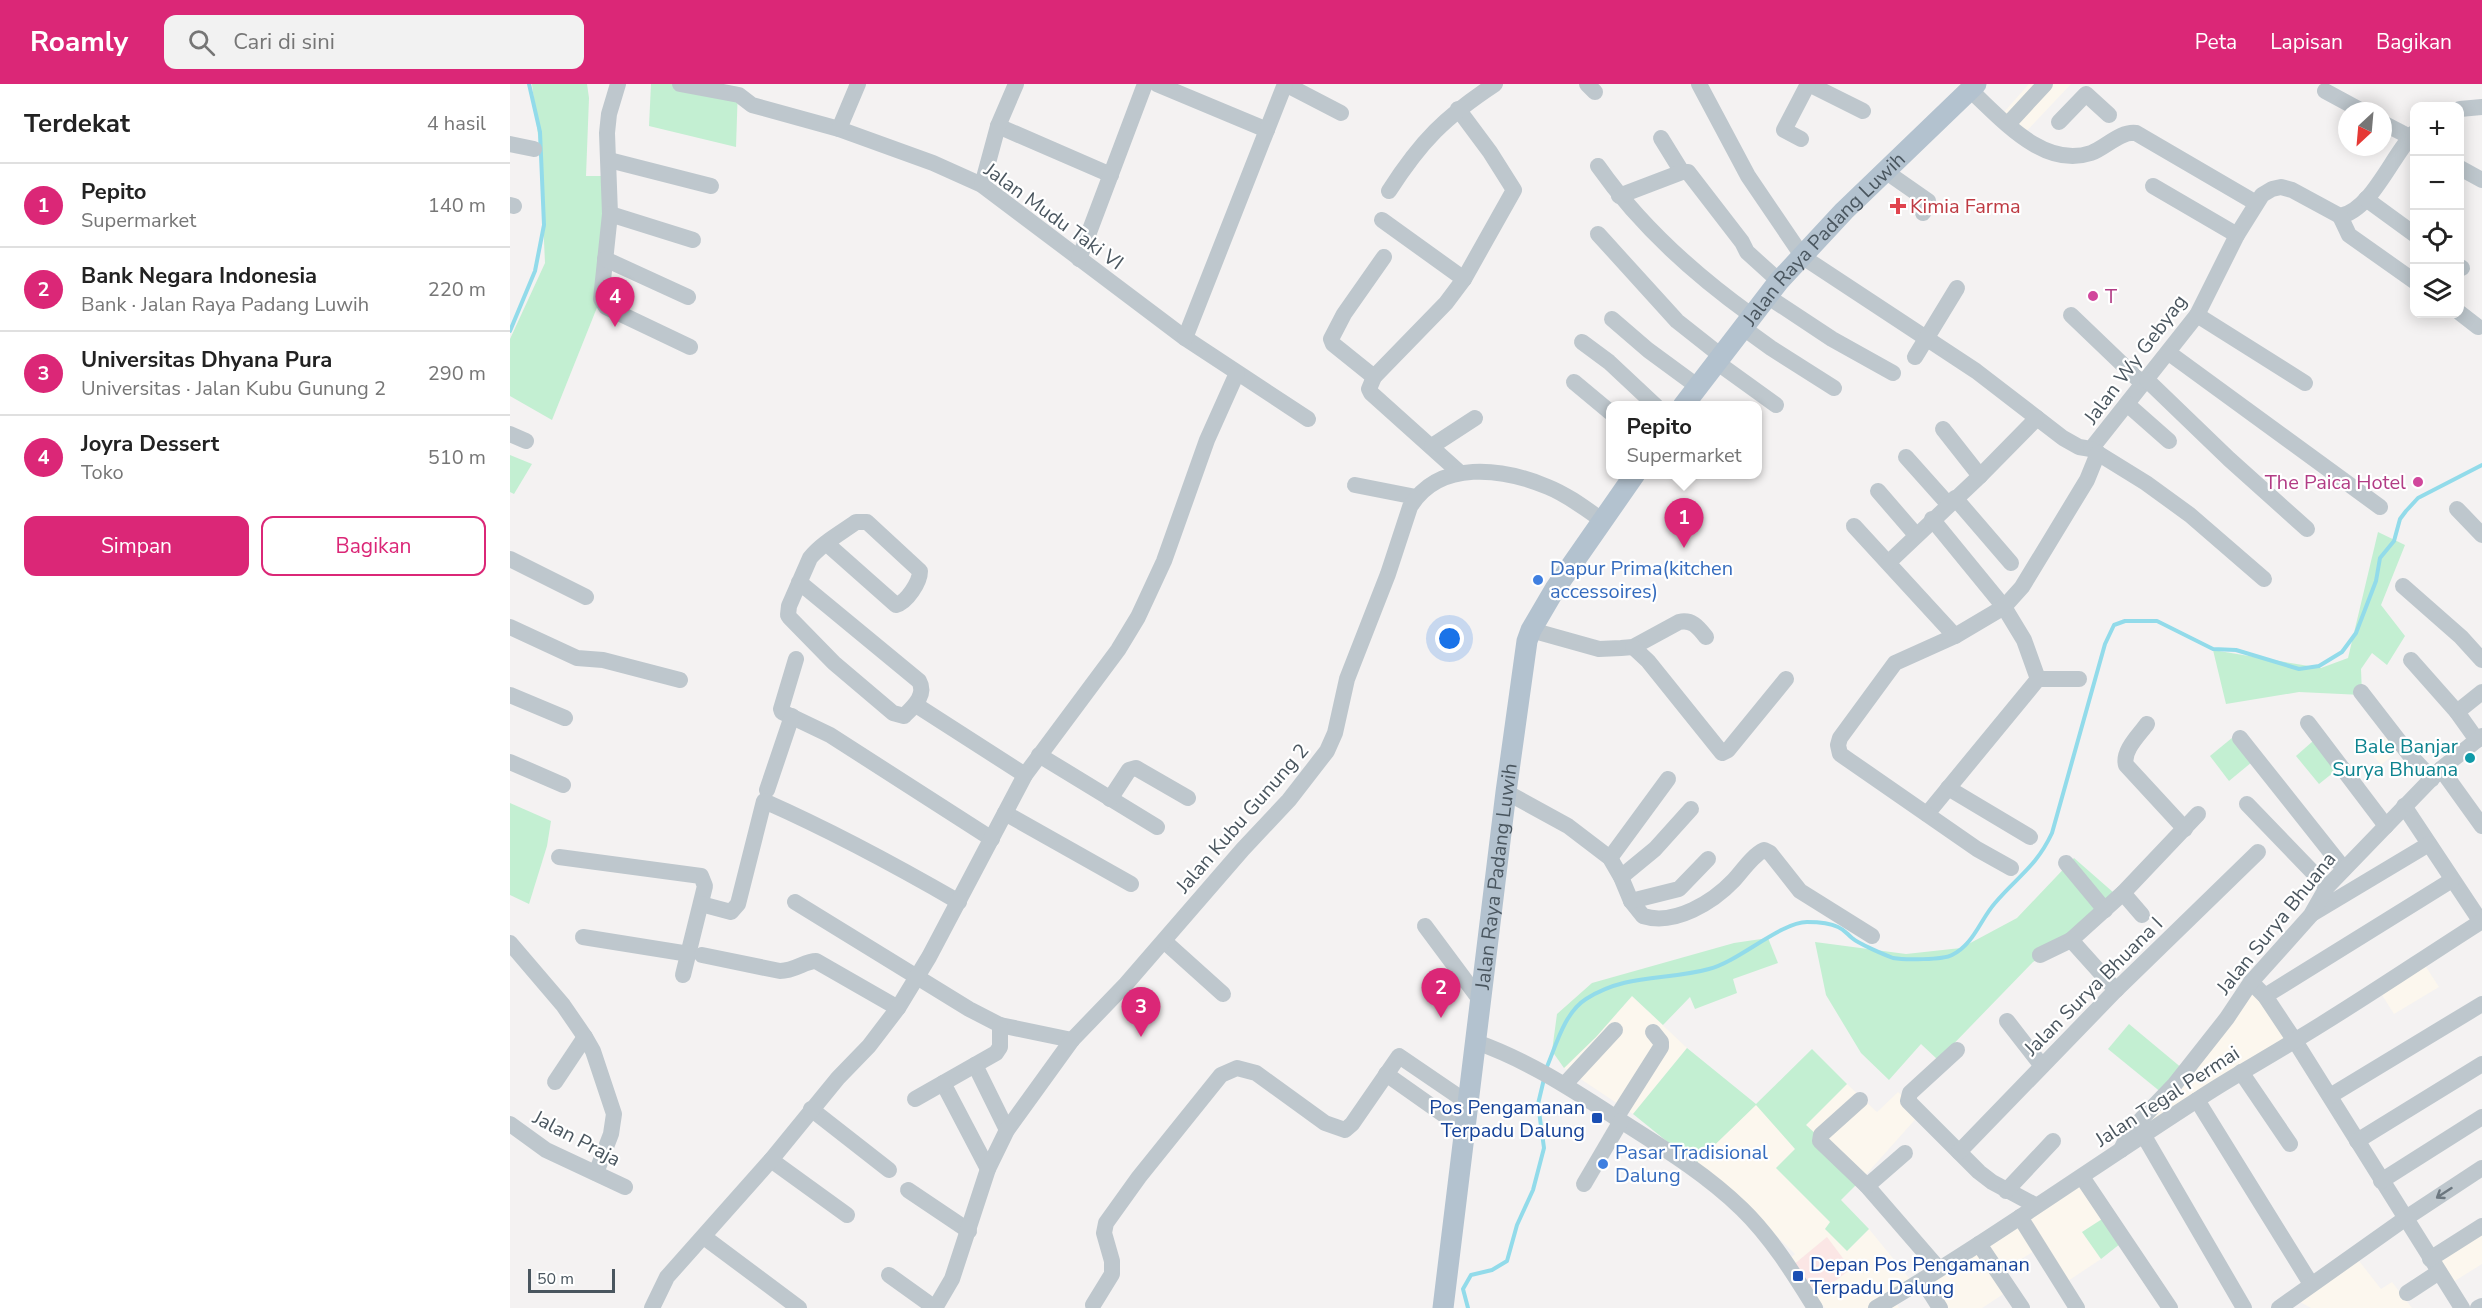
<!DOCTYPE html>
<html lang="id">
<head>
<meta charset="utf-8">
<style>
  :root { --surface:#fff; --page:#f2f2f2; --text:#222; --muted:#767676; --line:#e0e0e0; --accent:#db2777 }
  body { margin:0; font-family:"Nunito Sans",sans-serif; background:var(--page); color:var(--text) }
  .controls { position:absolute; right:18px; top:18px; display:grid; overflow:hidden; border-radius:12px; box-shadow:0 3px 15px #0003 }
  .controls button { width:54px; height:54px; display:grid; place-items:center; padding:0; border:0; border-bottom:2px solid var(--line); background:var(--surface); color:var(--text); font:30px sans-serif }
  .compass { position:absolute; left:1828px; top:18px; width:54px; height:54px; border-radius:50%; background:var(--surface); box-shadow:0 3px 15px #0003; rotate:206deg }
  .scale { position:absolute; left:18px; bottom:15px; width:87px; box-sizing:border-box; padding-left:6px; border:3px solid #4a565f; border-top:0; font-size:16px; line-height:21px; white-space:nowrap; color:#4a565f; -webkit-text-stroke:4px #fff; paint-order:stroke }
  .you { position:absolute; left:940px; top:555px; width:21px; height:21px; margin:-15px; border:4px solid #fff; border-radius:50%; background:#1a73e8; box-shadow:0 0 0 9px #1a73e833 }
  .badge { display:grid; place-items:center; width:39px; height:39px; border-radius:50%; background:var(--accent); color:#fff; font-size:20px; font-weight:700 }
  .pin { position:absolute; translate:-50% -50px; filter:drop-shadow(0 2px 3px #0008) }
  .pin::after { content:''; position:absolute; top:32px; width:21px; height:18px; background:inherit; clip-path:polygon(0 0,100% 0,50% 100%) }
  .popup { position:absolute; left:1096px; top:317px; width:156px; height:78px; box-sizing:border-box; display:grid; place-content:center; border-radius:12px; background:var(--surface); filter:drop-shadow(0 2px 4px #0005); font-size:20px; white-space:nowrap; color:var(--muted) }
  .popup b { font-size:22px; color:var(--text) }
  .popup::after { content:''; position:absolute; left:50%; top:100%; margin-left:-12px; border:12px solid transparent; border-top-color:var(--surface) }
  .list { margin:0; padding:0; list-style:none }
  h2 { display:flex; justify-content:space-between; align-items:center; height:78px; margin:0; padding:0 24px; font-size:26px }
  h2 small { font-size:20px; font-weight:400; color:var(--muted) }
  .list li { display:grid; grid-template-columns:39px 1fr auto; gap:18px; align-items:center; box-sizing:border-box; height:84px; padding:0 24px; border-top:2px solid var(--line) }
  .list b { display:block; font-size:22px; white-space:nowrap }
  .list p { margin:0; font-size:20px; white-space:nowrap; color:var(--muted) }
  .list em { font-size:20px; font-style:normal; color:var(--muted) }
  .actions { display:flex; gap:12px; padding:18px 24px }
  .actions a { flex:1; padding:14px 0; border:2px solid var(--accent); border-radius:12px; text-align:center; font-size:21px; color:var(--accent) }
  .actions .main { background:var(--accent); color:#fff }
  .icon { flex:none; width:33px; height:33px; fill:none; stroke:currentColor; stroke-width:2; stroke-linecap:round; stroke-linejoin:round }
  .map { position:relative; flex:none; width:1972px; height:1224px; overflow:hidden }
  header { display:flex; align-items:center; gap:36px; box-sizing:border-box; height:84px; padding:0 30px; background:var(--accent); color:#fff }
  header strong { font-size:28px }
  nav { display:flex; gap:33px; margin-inline-start:auto; font-size:21px }
  .search { width:420px; height:54px; background:var(--page); display:flex; align-items:center; gap:15px; box-sizing:border-box; padding:0 21px; border-radius:12px; color:var(--muted); font-size:22px }
  main { display:flex }
  aside { flex:1; background:var(--surface) }
  .map>svg:first-child { display:block }
  .commercial { fill:#fcf7ee }
  .medical { fill:#fbe6e5 }
  .green { fill:#c3efd2 }
  .lines { fill:none; stroke-linecap:round; stroke-linejoin:round }
  .stream { stroke:#92dbea; stroke-width:4 }
  .minor { stroke:#bec7cd; stroke-width:16 }
  .major { stroke:#b3c2cf; stroke-width:21 }
  .oneway { stroke:#6d7880 }
  .health-dot { fill:#e0444e; stroke:#fff; stroke-width:2 }
  .hotel-dot { fill:#d1479c; stroke:#fff; stroke-width:2 }
  .shop-dot { fill:#3f7fe0; stroke:#fff; stroke-width:2 }
  .culture-dot { fill:#0f9aa8; stroke:#fff; stroke-width:2 }
  .transit-dot { fill:#1a4fb4; stroke:#fff; stroke-width:2 }
  .labels { text-anchor:middle; stroke-width:4.5; stroke-linejoin:round; paint-order:stroke }
  .health-label { font-size:20px; fill:#be3a42; stroke:#fff; text-anchor:start }
  .street-label { font-size:20px; fill:#4a565f; stroke:#fff }
  .hotel-label { font-size:20px; fill:#b23c85; stroke:#fff; text-anchor:start }
  .shop-label { font-size:20px; fill:#366cbe; stroke:#fff; text-anchor:start }
  .culture-label { font-size:20px; fill:#0d838f; stroke:#fff; text-anchor:end }
  .transit-label { font-size:20px; fill:#164399; stroke:#fff; text-anchor:end }
</style>
</head>
<body>
<header>
<strong>Roamly</strong>
<div class="search"><svg class="icon" aria-label="search" viewBox="0 0 24 24"><circle cx="10" cy="10" r="6"/><path d="M15 15l6 6"/></svg>Cari di sini</div>
<nav><a>Peta</a><a>Lapisan</a><a>Bagikan</a></nav>
</header>
<main>
<aside>
<h2>Terdekat<small>4 hasil</small></h2>
<ul class="list">
<li><span class="badge">1</span><div><b>Pepito</b><p>Supermarket</p></div><em>140 m</em></li>
<li><span class="badge">2</span><div><b>Bank Negara Indonesia</b><p>Bank · Jalan Raya Padang Luwih</p></div><em>220 m</em></li>
<li><span class="badge">3</span><div><b>Universitas Dhyana Pura</b><p>Universitas · Jalan Kubu Gunung 2</p></div><em>290 m</em></li>
<li><span class="badge">4</span><div><b>Joyra Dessert</b><p>Toko</p></div><em>510 m</em></li>
</ul>
<div class="actions"><a class="main">Simpan</a><a>Bagikan</a></div>
</aside>
<div class="map">
<svg width="1972" height="1224" viewBox="0 0 1972 1224">
  <rect width="100%" height="100%" fill="#f4f2f2"/>
  <g class="commercial">
    <polygon points="1519,0 1561,0 1509,55 1486,37"/>
    <polygon points="1884,645 1897,659 1871,681 1859,667"/>
    <polygon points="1909,872 1929,903 1884,930 1865,900"/>
    <polygon points="1745,893 1783,952 1578,1091 1603,1128 1573,1148 1591,1175 1552,1201 1527,1165 1491,1188 1501,1205 1472,1224 1435,1224 1413,1192 1577,1091 1652,1009"/>
    <polygon points="1122,912 1177,964 1123,1030 1054,984 1086,953"/>
    <polygon points="1337,1000 1367,1028 1388,1008 1411,1029 1353,1094 1296,1041"/>
    <polygon points="1246,1020 1285,1065 1266,1084 1321,1139 1315,1144 1337,1167 1359,1145 1403,1199 1382,1211 1389,1224 1315,1224 1305,1212 1318,1154 1282,1182 1277,1177 1285,1170 1228,1114 1185,1080"/>
    <polygon points="1972,1139 1972,1180 1940,1200 1921,1171"/>
    <polygon points="1846,1173 1871,1205 1882,1198 1902,1224 1801,1224 1781,1213"/>
  </g>
  <polygon class="medical" points="1317,1153 1341,1185 1305,1212 1282,1182"/>
  <g class="green">
    <polygon points="22,0 77,0 79,14 76,92 100,92 88,221 42,336 0,312 0,255 35,179 30,68"/>
    <polygon points="141,0 208,0 228,3 226,63 139,42"/>
    <polygon points="0,371 22,380 4,410 0,408"/>
    <polygon points="1868,448 1895,461 1871,521 1895,552 1877,581 1862,569 1851,585 1852,611 1789,608 1716,620 1703,566 1811,584 1838,574"/>
    <polygon points="1728,649 1748,673 1719,697 1700,672"/>
    <polygon points="1811,650 1834,680 1809,700 1786,672"/>
    <polygon points="0,719 41,737 37,762 19,820 0,811"/>
    <polygon points="1564,774 1604,809 1578,842 1523,878 1428,976 1411,960 1379,996 1351,969 1316,911 1305,858 1396,870 1451,864 1507,834"/>
    <polygon points="1258,854 1268,879 1223,895 1227,909 1185,925 1180,913 1153,941 1122,912 1086,953 1054,984 1042,967 1047,930 1082,899 1224,859"/>
    <polygon points="1619,940 1673,985 1652,1009 1598,965"/>
    <polygon points="1177,964 1246,1020 1302,965 1337,1000 1296,1041 1353,1094 1331,1116 1359,1145 1337,1167 1315,1145 1320,1138 1266,1084 1285,1065 1246,1021 1185,1080 1123,1030"/>
    <polygon points="1603,1128 1620,1152 1591,1175 1572,1148"/>
  </g>
  <g class="lines">
    <g class="stream">
      <polyline points="0,247 25,187 34,141 30,48 19,0"/>
      <path d="M 1036,985 C 1046,962 1054,929 1076,915 C 1117,889 1156,897 1199,885 C 1228,878 1271,838 1297,838 C 1306,838 1320,839 1328,843 C 1335,846 1337,850 1342,854 C 1349,860 1375,871 1383,874 C 1394,876 1433,876 1442,871 C 1464,860 1470,836 1485,819 C 1508,792 1526,783 1542,749 L 1595,560 L 1604,541 L 1615,537 L 1647,537 L 1703,565 L 1726,566 L 1789,585 L 1809,582 L 1832,568 L 1846,549 L 1866,497 L 1870,474 L 1884,457 L 1890,435 L 1896,427 L 1908,414 L 1972,381"/>
      <polyline points="958,1224 953,1205 961,1191 982,1186 997,1177 1007,1141 1023,1106 1034,1064 1028,1020 1034,995"/>
    </g>
    <g class="minor">
      <polyline points="108,0 99,30 97,49 100,130 91,215 96,223 180,263"/>
      <polyline points="170,0 229,11 242,21 329,45 423,79 472,101 675,254 798,335"/>
      <polyline points="647,0 757,46"/>
      <polyline points="775,0 831,29"/>
      <polyline points="1077,0 1085,8"/>
      <path d="M 1189,0 L 1238,92 L 1293,173 L 1466,287 L 1553,354 L 1569,363 L 1581,365 L 1687,231 L 1727,151 L 1752,111 L 1762,105 L 1771,103 L 1782,106 L 1830,132 C 1861,127 1883,70 1904,49"/>
      <polyline points="1299,0 1353,27"/>
      <path d="M 1460,6 C 1491,34 1533,85 1581,69 C 1595,64 1610,47 1626,49 L 1746,119"/>
      <polyline points="1815,7 1852,27"/>
      <polyline points="948,25 980,68 1004,106 954,195 936,219 864,293 859,305 861,309 949,388"/>
      <polyline points="1950,25 1972,23"/>
      <polyline points="1549,38 1576,10 1599,31"/>
      <polyline points="1873,39 1900,53"/>
      <polyline points="1498,40 1535,0"/>
      <polyline points="488,42 601,91"/>
      <polyline points="329,45 348,0"/>
      <polyline points="1151,54 1172,88"/>
      <polyline points="1291,55 1274,46 1298,0"/>
      <polyline points="0,60 24,65"/>
      <polyline points="99,76 201,102"/>
      <path d="M 1088,82 C 1128,139 1184,190 1241,231"/>
      <polyline points="1950,84 1972,96"/>
      <polyline points="1375,87 1418,117 1418,121 1413,129"/>
      <polyline points="472,101 488,42 506,0"/>
      <polyline points="1643,102 1727,151"/>
      <path d="M 879,107 C 911,57 935,33 985,0"/>
      <polyline points="1109,112 1172,88 1178,88 1232,158 1237,168 1269,197"/>
      <polyline points="1856,115 1904,150"/>
      <polyline points="0,121 4,122"/>
      <polyline points="100,130 183,156"/>
      <polyline points="1830,132 1839,151 1904,197"/>
      <polyline points="872,136 954,195"/>
      <polyline points="1088,150 1167,237 1210,271"/>
      <polyline points="95,175 178,213"/>
      <polyline points="569,175 635,0"/>
      <polyline points="1950,183 1952,184"/>
      <polyline points="1257,212 1322,255 1383,289"/>
      <polyline points="1950,229 1968,243"/>
      <polyline points="1561,231 1633,300"/>
      <polyline points="1687,231 1795,299"/>
      <polyline points="1102,235 1138,266 1187,302"/>
      <polyline points="1232,243 1261,264 1324,304"/>
      <polyline points="675,254 775,0"/>
      <polyline points="1072,258 1099,278 1146,322"/>
      <polyline points="1659,269 1870,423"/>
      <polyline points="1405,273 1447,204"/>
      <polyline points="1205,277 1266,321"/>
      <polyline points="864,293 823,260 821,255 834,230 874,173"/>
      <polyline points="1637,296 1719,375 1797,445"/>
      <polyline points="1064,298 1100,328"/>
      <polyline points="1617,320 1659,357"/>
      <polyline points="1433,345 1470,392"/>
      <polyline points="0,350 16,357"/>
      <polyline points="922,362 965,334"/>
      <polyline points="1581,365 1636,399 1680,431 1754,495"/>
      <polyline points="1396,373 1438,420"/>
      <polyline points="845,401 906,413"/>
      <polyline points="1368,407 1406,451"/>
      <polyline points="1445,414 1501,479"/>
      <polyline points="1947,425 1972,451"/>
      <polyline points="1344,442 1445,552"/>
      <polyline points="0,475 76,513"/>
      <polyline points="1379,478 1470,392 1527,334"/>
      <path d="M 289,498 L 409,597 C 417,611 403,623 394,632 L 383,629 L 324,579 L 280,534 L 278,531 L 279,522 L 300,474 C 312,459 331,449 346,438 L 357,438 L 410,487 C 410,498 397,518 386,521 L 316,459"/>
      <polyline points="1893,502 1951,553 1972,576"/>
      <polyline points="0,543 67,574 93,576 170,596"/>
      <path d="M 1021,546 L 1089,565 L 1111,564 L 1123,563 L 1169,538 C 1182,535 1188,543 1196,553"/>
      <polyline points="1123,563 1138,577 1212,669 1218,666 1276,595"/>
      <polyline points="286,575 271,625 272,628 320,651 482,755"/>
      <polyline points="1901,576 1947,628 1967,656"/>
      <polyline points="1528,595 1569,595"/>
      <polyline points="1851,608 1899,670 1922,695"/>
      <polyline points="0,611 55,634"/>
      <polyline points="406,621 515,691"/>
      <polyline points="1947,628 1972,608"/>
      <polyline points="1798,639 1876,742"/>
      <path d="M 1637,640 C 1629,651 1612,667 1616,681 L 1675,745"/>
      <polyline points="1730,654 1834,785"/>
      <polyline points="529,671 647,743"/>
      <polyline points="0,678 53,701"/>
      <polyline points="1931,685 1972,742"/>
      <polyline points="1438,704 1520,753"/>
      <polyline points="257,706 282,632"/>
      <path d="M 996,708 L 1058,742 L 1100,774 L 1111,793 L 1121,817 L 1133,832 C 1165,842 1203,818 1224,796 C 1233,786 1243,771 1254,766 L 1260,769 L 1290,807 L 1362,852"/>
      <polyline points="600,715 619,686 626,684 678,714"/>
      <polyline points="1737,720 1817,803"/>
      <polyline points="1894,722 1971,838"/>
      <polyline points="495,729 621,800"/>
      <polyline points="1417,730 1528,595 1514,556 1494,523 1422,435"/>
      <polyline points="49,773 191,792 195,802 173,891"/>
      <polyline points="1100,774 1158,695"/>
      <polyline points="1556,779 1595,826"/>
      <polyline points="1501,784 1467,765 1340,677 1330,670 1328,661 1330,654 1385,579 1445,552 1494,523 1512,503 1577,396 1588,369"/>
      <polyline points="1111,793 1145,765 1181,725"/>
      <polyline points="1613,809 1632,831"/>
      <polyline points="1121,817 1169,805 1198,775"/>
      <polyline points="285,818 459,925 490,941 562,956"/>
      <path d="M 191,820 L 221,828 L 228,820 L 254,717 C 322,747 385,781 449,818"/>
      <polyline points="1802,830 1919,760"/>
      <polyline points="915,842 970,916"/>
      <polyline points="73,853 179,870"/>
      <polyline points="654,857 713,910"/>
      <polyline points="0,859 53,921 75,953 83,967 104,1030 101,1050 86,1089"/>
      <path d="M 192,871 L 270,887 C 285,887 295,877 306,877 L 388,924"/>
      <polyline points="1530,871 1561,856"/>
      <polyline points="1741,898 1755,912 1785,957 1952,1224"/>
      <polyline points="1606,906 1561,856 1613,809 1688,730"/>
      <polyline points="1755,912 1942,796"/>
      <polyline points="1497,937 1532,982"/>
      <path d="M 966,958 C 1020,977 1066,1008 1114,1039 C 1155,1065 1197,1091 1232,1125 C 1261,1153 1284,1190 1305,1224"/>
      <polyline points="1447,966 1400,1009 1398,1017 1469,1088 1482,1098 1525,1121"/>
      <polyline points="465,981 497,1046"/>
      <polyline points="1731,988 1780,1060"/>
      <polyline points="876,990 954,1045"/>
      <polyline points="45,998 75,953"/>
      <polyline points="433,999 478,1085"/>
      <polyline points="1055,1000 1105,946"/>
      <polyline points="1820,1012 1972,920"/>
      <polyline points="405,1015 486,969 490,963 490,941"/>
      <polyline points="1350,1016 1311,1051 1310,1057 1357,1102 1429,1185"/>
      <polyline points="1687,1016 1801,1200"/>
      <polyline points="301,1025 379,1086"/>
      <polyline points="1106,1034 1151,963 1151,958 1143,948"/>
      <polyline points="0,1040 36,1066 115,1103"/>
      <polyline points="1634,1052 1734,1224"/>
      <polyline points="1847,1057 1972,980"/>
      <polyline points="1611,1066 1620,1047 1665,1000 1717,934 1741,898 1801,831 1817,803 1931,685 1972,652"/>
      <polyline points="1449,1068 1606,906 1748,768"/>
      <polyline points="261,1076 337,1131"/>
      <polyline points="1572,1093 1660,1224"/>
      <polyline points="1871,1097 1972,1033"/>
      <polyline points="1074,1100 1111,1037"/>
      <polyline points="1357,1102 1395,1069"/>
      <polyline points="398,1106 459,1147"/>
      <polyline points="1496,1107 1543,1057"/>
      <polyline points="1510,1133 1567,1224"/>
      <polyline points="194,1153 289,1224"/>
      <polyline points="1469,1160 1512,1224"/>
      <polyline points="1920,1175 1972,1142"/>
      <polyline points="379,1191 425,1224"/>
      <polyline points="1413,1197 1430,1224"/>
      <polyline points="1897,1209 1929,1188"/>
      <polyline points="583,1221 602,1190 602,1177 594,1149 596,1139 629,1093 711,991 727,984 746,989 815,1039 835,1046 842,1040 889,972 958,1019"/>
      <polyline points="142,1224 157,1193 261,1076 328,994 359,962 388,924 419,873 515,691 608,566 628,533 654,477 697,356 727,289"/>
      <path d="M 425,1224 L 442,1195 L 478,1085 L 497,1046 L 562,956 L 616,900 L 733,765 L 779,716 L 817,667 L 825,649 L 837,595 L 878,490 L 900,423 C 929,375 993,384 1038,403 C 1058,411 1076,425 1093,437"/>
      <path d="M 1366,1224 C 1476,1159 1580,1085 1687,1016 C 1718,995 1752,977 1784,957 C 1848,919 1909,877 1972,837"/>
      <polyline points="1769,1224 1896,1134 1972,1084"/>
      <polyline points="1968,1224 1972,1222"/>
    </g>
    <g class="major">
      <path id="s1" d="M 1173,322 L 1269,197 L 1334,127 L 1466,0"/>
      <path id="s2" d="M 933,1224 L 996,708 L 1017,557 L 1021,546 L 1045,505 L 1125,390"/>
    </g>
  </g>
  <defs><path id="oneway-shaft" d="M-6 0H5M1.5-3L5.5 0L1.5 3" fill="none" stroke-width="1.6" stroke-linecap="round" stroke-linejoin="round" transform="scale(1.5)"/></defs>
  <use class="oneway" href="#oneway-shaft" transform="translate(1934 1109) rotate(147)"/>
  <path class="health-dot" d="M1385 113h6v6h6v6h-6v6h-6v-6h-6v-6h6z"/>
  <g class="hotel-dot">
    <circle cx="1583" cy="212" r="6"/>
    <circle cx="1908" cy="398" r="6"/>
  </g>
  <g class="shop-dot">
    <circle cx="1028" cy="496" r="6"/>
    <circle cx="1093" cy="1080" r="6"/>
  </g>
  <circle class="culture-dot" cx="1960" cy="674" r="6"/>
  <g class="transit-dot">
    <rect x="1081" y="1028" width="12" height="12" rx="3"/>
    <rect x="1282" y="1186" width="12" height="12" rx="3"/>
  </g>
  <g class="labels">
    <g class="health-label">
      <text x="1400" y="129">Kimia Farma</text>
    </g>
    <g class="street-label">
      <text transform="translate(544 132) rotate(36)" y="7">Jalan Mudu Taki VI</text>
      <text dy="7" stroke="none"><textPath href="#s1" startOffset="219">Jalan Raya Padang Luwih</textPath></text>
      <text transform="translate(1625 275) rotate(-53)" y="7">Jalan Wy Gebyag</text>
      <text transform="translate(732 734) rotate(-49)" y="7">Jalan Kubu Gunung 2</text>
      <text dy="7" stroke="none"><textPath href="#s2" startOffset="435">Jalan Raya Padang Luwih</textPath></text>
      <text transform="translate(1766 839) rotate(-51)" y="7">Jalan Surya Bhuana</text>
      <text transform="translate(1583 902) rotate(-45)" y="7">Jalan Surya Bhuana I</text>
      <text transform="translate(1657 1012) rotate(-33)" y="7">Jalan Tegal Permai</text>
      <text transform="translate(67 1054) rotate(28)" y="7">Jalan Praja</text>
    </g>
    <g class="hotel-label">
      <text x="1595" y="219">T</text>
      <text x="1896" y="405" text-anchor="end">The Paica Hotel</text>
    </g>
    <g class="shop-label">
      <text x="1040" y="491">Dapur Prima(kitchen<tspan x="1040" dy="23">accessoires)</tspan></text>
      <text x="1105" y="1075">Pasar Tradisional<tspan x="1105" dy="23">Dalung</tspan></text>
    </g>
    <g class="culture-label">
      <text x="1948" y="669">Bale Banjar<tspan x="1948" dy="23">Surya Bhuana</tspan></text>
    </g>
    <g class="transit-label">
      <text x="1075" y="1030">Pos Pengamanan<tspan x="1075" dy="23">Terpadu Dalung</tspan></text>
      <text x="1300" y="1187" text-anchor="start">Depan Pos Pengamanan<tspan x="1300" dy="23">Terpadu Dalung</tspan></text>
    </g>
  </g>
</svg>
<div class="controls">
<button>+</button>
<button>−</button>
<button><svg class="icon" aria-label="locate" viewBox="0 0 24 24"><circle cx="12" cy="12" r="6"/><path d="M12 2v4M12 18v4M2 12h4M18 12h4"/></svg></button>
<button><svg class="icon" aria-label="layers" viewBox="0 0 24 24"><path d="M12 4l9 5-9 5-9-5zM3 14l9 5 9-5"/></svg></button>
</div>
<svg class="compass" viewBox="-18 -18 36 36"><path d="M0-13l5 13h-10z" fill="#e53935"/><path d="M0 13l5-13h-10z" fill="#767676"/></svg>
<div class="scale">50 m</div>
<div class="you"></div>
<div class="pin badge" style="left:1174px;top:464px">1</div>
<div class="popup"><b>Pepito</b>Supermarket</div>
<div class="pin badge" style="left:931px;top:934px">2</div>
<div class="pin badge" style="left:631px;top:953px">3</div>
<div class="pin badge" style="left:105px;top:243px">4</div>
</div>
</main>
</body>
</html>
